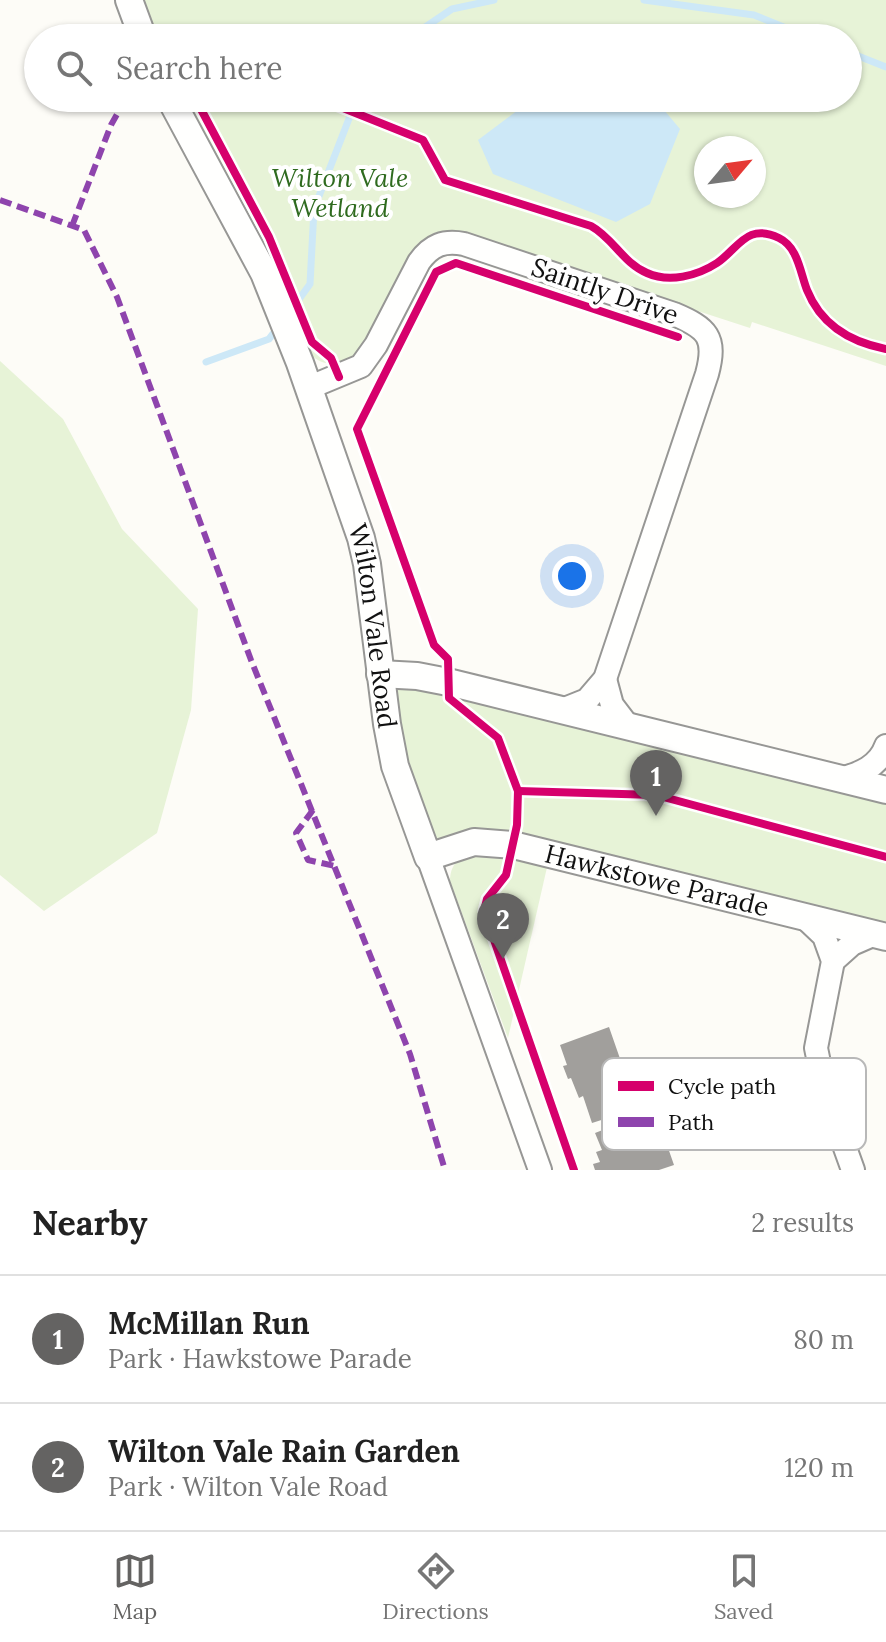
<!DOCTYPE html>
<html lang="en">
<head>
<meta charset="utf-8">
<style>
  :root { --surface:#fff; --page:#f2f2f2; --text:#222; --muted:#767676; --line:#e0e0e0; --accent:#646362 }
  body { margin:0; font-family:Lora,serif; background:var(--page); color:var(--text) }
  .compass { position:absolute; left:694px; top:136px; width:72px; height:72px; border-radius:50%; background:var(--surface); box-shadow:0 2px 6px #0004; rotate:61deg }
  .you { position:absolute; left:572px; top:576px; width:28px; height:28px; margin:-20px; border:6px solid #fff; border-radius:50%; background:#1a73e8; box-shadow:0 0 0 12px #1a73e833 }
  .badge { display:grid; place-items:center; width:52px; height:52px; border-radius:50%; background:var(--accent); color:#fff; font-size:26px; font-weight:700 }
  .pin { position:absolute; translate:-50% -66px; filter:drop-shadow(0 2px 4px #0008) }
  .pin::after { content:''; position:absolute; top:42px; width:28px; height:24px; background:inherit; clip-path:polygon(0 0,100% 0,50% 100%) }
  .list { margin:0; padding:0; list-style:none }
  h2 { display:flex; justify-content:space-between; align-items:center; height:104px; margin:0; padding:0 32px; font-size:34px }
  h2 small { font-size:26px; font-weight:400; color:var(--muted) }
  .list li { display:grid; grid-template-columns:52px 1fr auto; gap:24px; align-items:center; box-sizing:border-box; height:128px; padding:0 32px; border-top:2px solid var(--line) }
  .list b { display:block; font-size:30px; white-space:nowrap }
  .list p { margin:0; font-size:26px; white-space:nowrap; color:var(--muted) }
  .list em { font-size:26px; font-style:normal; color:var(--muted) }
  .icon { flex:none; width:44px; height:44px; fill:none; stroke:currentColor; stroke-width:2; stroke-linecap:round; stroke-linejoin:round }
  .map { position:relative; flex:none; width:886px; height:1170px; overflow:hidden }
  .search { position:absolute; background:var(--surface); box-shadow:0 2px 6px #0004; left:24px; right:24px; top:24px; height:88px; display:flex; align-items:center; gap:20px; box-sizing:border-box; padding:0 28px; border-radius:44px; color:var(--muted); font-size:30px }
  .sheet { height:360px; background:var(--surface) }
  nav { display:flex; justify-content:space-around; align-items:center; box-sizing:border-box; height:112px; border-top:2px solid var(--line); background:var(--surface); font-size:22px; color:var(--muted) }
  nav a { display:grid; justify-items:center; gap:4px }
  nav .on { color:var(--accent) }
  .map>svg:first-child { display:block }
  .green { fill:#e7f3d7; fill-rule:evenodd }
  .water { fill:#cde8f7 }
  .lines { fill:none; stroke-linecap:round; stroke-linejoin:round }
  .stream { stroke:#cde8f7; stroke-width:7 }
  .building { fill:#a19f9c }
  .minor-casing { stroke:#979795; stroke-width:26 }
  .tertiary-casing { stroke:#979795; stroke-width:30 }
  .minor { stroke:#fffffe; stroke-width:22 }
  .tertiary { stroke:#fffffe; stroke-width:26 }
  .quiet { stroke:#8e44ad; stroke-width:6; stroke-dasharray:12 6; stroke-linecap:butt }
  .cycleway-casing { stroke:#fff; stroke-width:13 }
  .cycleway { stroke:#d6006c; stroke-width:8 }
  .labels { text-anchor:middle; stroke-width:8; stroke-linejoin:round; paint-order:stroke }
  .park-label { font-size:26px; font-style:italic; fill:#2f6b1f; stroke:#fff }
  .street-label { font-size:26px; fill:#111; stroke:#fff }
  .key { fill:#fff; stroke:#b8b8b8; stroke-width:2 }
  .key-label { font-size:22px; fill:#111 }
</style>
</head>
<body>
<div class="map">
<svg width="886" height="1170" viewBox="0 0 886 1170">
  <rect width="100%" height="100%" fill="#fdfcf7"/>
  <g class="green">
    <path d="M 141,0 L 886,0 L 886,366 L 752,322 L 750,328 L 452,231 L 434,233 L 419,243 C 395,276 386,321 359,352 C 346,368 324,368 310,354 L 183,98 L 848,98 L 848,38 L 156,38 ZM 706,148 L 754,148 L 754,196 L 706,196 Z"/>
    <polygon points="0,361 63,419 122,529 198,609 191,710 157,833 44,911 0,875"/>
    <polygon points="412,685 886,800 886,928 437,838 432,832 407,759 394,688"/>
    <path d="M 472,852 L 548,863 L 508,1038 L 450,881 C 450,865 458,858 472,852 Z"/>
  </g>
  <polygon class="water" points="534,98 654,98 680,129 650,204 616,222 493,174 478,140"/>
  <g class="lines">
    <g class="stream">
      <polyline points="644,0 754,15 811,38"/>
      <polyline points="409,38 452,9 494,0"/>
      <polyline points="848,52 886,67"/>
      <polyline points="287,316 310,284 314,209 357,98"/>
      <polyline points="206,362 269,339 279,326"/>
    </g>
  </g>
  <g class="building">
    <polygon points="609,1027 633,1096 613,1104 617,1115 592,1123 583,1096 579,1098 571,1078 568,1079 563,1066 567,1065 560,1045"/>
    <polygon points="659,1122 674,1165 659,1170 595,1170 593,1164 600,1162 596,1152 602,1150 595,1133 618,1124 622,1135"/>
  </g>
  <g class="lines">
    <defs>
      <g id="minor">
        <path d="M 308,388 L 361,366 L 376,345 L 419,262 C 431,245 444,240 464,244 L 674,314 C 707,328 717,337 707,374 L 605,679 L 587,700 L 562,710"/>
        <polyline points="605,679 612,705 628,726"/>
        <path d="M 840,779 C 860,774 879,766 886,746"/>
        <polyline points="428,857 540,1170"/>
        <polyline points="804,917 824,936 833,961 816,1048 825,1092 853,1170"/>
        <polyline points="833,961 852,944 875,934"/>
      </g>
      <g id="tertiary">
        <polyline points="129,0 143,38"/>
        <path id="s1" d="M 170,98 L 264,273 L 300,363 L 361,538 L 367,564 L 387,724 L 395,766 L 428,857 L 474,842 L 513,845 L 886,937"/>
        <polyline points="380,674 417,676 448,682 886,790"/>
      </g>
    </defs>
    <use href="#minor" class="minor-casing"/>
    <use href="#tertiary" class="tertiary-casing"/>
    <use href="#minor" class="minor"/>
    <use href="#tertiary" class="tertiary"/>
    <g class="quiet">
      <polyline points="0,200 84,230 117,297 251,660 410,1054 445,1170"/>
      <polyline points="72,226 111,125 120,109 140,98"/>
      <polyline points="313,810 296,833 308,860 335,866"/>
    </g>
    <defs>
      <g id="cycleway">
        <polyline points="195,98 269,237 312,342 331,358 339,377"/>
        <path d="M 318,98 L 423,140 L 445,180 L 591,226 C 613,238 623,263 647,273 C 669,283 697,276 717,263 C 738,249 747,222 779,238 C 798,247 800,272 807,290 C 821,325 850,342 886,349"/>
        <polyline points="518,791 656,795 886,857"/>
        <polyline points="574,1170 484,911 487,899 506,875 517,825 518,791 498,738 449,698 448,659 434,645 357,429 436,272 456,263 678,337"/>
      </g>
    </defs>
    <use href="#cycleway" class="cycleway-casing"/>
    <use href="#cycleway" class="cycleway"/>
  </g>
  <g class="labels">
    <g class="park-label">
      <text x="340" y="187">Wilton Vale<tspan x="340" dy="30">Wetland</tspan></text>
    </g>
    <g class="street-label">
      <text transform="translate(605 291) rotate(19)" y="9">Saintly Drive</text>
      <text dy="9" stroke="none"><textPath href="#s1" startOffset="570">Wilton Vale Road</textPath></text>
      <text dy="9" stroke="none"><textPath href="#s1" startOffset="1044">Hawkstowe Parade</textPath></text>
    </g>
  </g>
  <rect x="602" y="1058" width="264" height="92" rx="12" class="key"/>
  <rect x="618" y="1081" width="36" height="10" fill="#d6006c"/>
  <rect x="618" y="1117" width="36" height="10" fill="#8e44ad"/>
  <g class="key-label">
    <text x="668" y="1094">Cycle path</text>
    <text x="668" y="1130">Path</text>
  </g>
</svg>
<svg class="compass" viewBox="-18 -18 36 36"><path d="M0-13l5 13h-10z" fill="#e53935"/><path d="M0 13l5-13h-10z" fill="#767676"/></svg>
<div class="you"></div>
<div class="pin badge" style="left:656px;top:816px">1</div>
<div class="pin badge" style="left:503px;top:959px">2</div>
<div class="search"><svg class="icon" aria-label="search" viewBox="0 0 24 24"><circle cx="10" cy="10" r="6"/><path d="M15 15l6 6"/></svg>Search here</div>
</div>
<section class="sheet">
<h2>Nearby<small>2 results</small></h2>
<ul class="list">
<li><span class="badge">1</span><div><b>McMillan Run</b><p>Park · Hawkstowe Parade</p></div><em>80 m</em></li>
<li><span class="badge">2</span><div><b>Wilton Vale Rain Garden</b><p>Park · Wilton Vale Road</p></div><em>120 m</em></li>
</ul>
</section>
<nav>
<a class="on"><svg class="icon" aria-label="map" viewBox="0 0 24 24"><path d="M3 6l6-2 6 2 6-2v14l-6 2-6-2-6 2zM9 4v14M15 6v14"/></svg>Map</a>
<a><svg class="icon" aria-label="directions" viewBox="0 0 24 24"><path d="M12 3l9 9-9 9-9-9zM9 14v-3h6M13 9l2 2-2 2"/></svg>Directions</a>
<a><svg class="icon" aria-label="saved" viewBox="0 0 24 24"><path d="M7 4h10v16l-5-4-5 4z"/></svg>Saved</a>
</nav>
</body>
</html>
